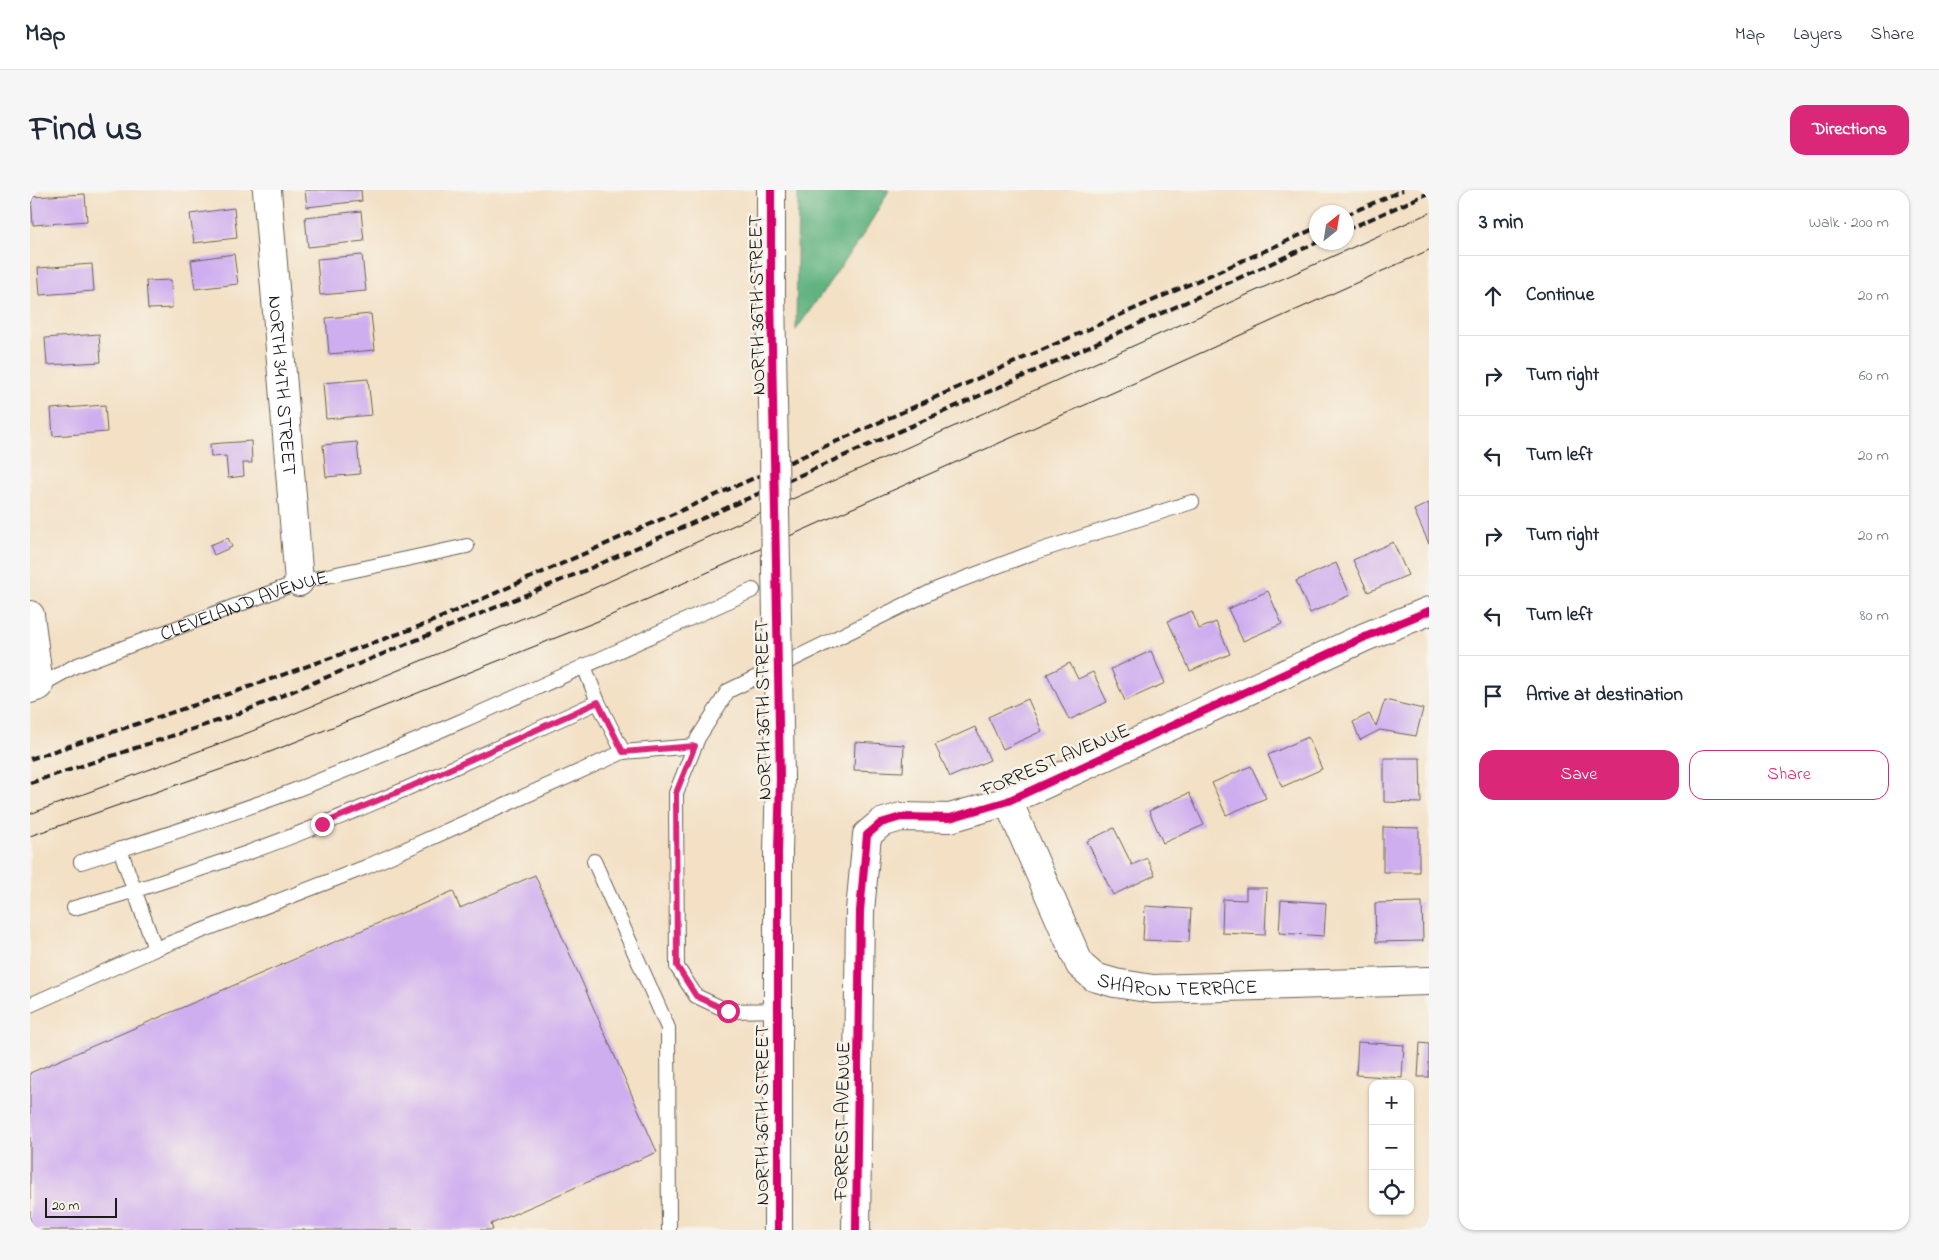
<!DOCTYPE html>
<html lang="en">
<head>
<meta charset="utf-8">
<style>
  :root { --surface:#fff; --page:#f6f6f7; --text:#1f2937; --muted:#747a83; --line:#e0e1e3; --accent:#db2777 }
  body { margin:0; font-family:"Indie Flower",sans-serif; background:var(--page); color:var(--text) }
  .controls { position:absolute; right:15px; bottom:15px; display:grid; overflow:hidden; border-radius:10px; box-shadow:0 1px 4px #0004 }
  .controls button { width:45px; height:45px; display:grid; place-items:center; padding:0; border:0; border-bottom:1px solid var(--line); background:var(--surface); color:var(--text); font:25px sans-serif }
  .compass { position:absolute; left:1279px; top:15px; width:45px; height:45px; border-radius:50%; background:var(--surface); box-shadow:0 1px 4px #0004; rotate:30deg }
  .scale { position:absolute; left:15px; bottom:12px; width:72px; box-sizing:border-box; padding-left:5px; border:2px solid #1c1c1c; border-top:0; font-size:14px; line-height:18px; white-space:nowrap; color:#1c1c1c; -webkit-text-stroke:4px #f7f3e8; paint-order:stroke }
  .stop { position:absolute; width:15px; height:15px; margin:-11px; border:4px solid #db2777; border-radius:50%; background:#fff }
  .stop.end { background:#db2777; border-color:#fff; box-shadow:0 1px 5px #0008 }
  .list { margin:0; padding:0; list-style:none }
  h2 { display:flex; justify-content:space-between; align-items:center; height:65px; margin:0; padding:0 20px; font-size:21px }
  h2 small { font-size:16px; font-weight:400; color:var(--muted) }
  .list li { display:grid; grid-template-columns:32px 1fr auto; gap:15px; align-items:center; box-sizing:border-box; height:80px; padding:0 20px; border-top:1px solid var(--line) }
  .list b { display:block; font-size:19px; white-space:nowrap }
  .list em { font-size:16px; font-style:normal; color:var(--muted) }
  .actions { display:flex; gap:10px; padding:15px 20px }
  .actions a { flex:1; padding:11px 0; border:1px solid var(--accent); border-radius:15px; text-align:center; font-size:18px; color:var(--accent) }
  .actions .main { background:var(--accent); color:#fff }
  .icon { flex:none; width:28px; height:28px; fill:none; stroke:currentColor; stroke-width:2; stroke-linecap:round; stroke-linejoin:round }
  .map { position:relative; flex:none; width:1399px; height:1040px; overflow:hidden; border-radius:15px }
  header { display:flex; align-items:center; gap:30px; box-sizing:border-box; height:70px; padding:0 25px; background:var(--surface); border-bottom:1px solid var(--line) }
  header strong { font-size:24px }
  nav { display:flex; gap:28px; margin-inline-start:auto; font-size:18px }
  .intro { display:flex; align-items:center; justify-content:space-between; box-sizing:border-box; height:120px; padding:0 30px }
  h1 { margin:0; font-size:35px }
  .button { padding:12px 22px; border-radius:15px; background:var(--accent); color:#fff; font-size:18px; font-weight:700 }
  main { display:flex; gap:30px; padding:0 30px }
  aside { flex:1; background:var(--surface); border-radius:15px; box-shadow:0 1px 4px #0004 }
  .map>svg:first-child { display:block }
  .forest { fill:#60b280; stroke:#3e674e }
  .building { fill:#cfaeef }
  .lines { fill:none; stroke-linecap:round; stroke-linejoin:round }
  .service-casing { stroke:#676157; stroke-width:16 }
  .minor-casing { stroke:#676157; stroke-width:30 }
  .tertiary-casing { stroke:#676157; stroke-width:30 }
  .service { stroke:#fff; stroke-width:14 }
  .minor { stroke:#fff; stroke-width:28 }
  .tertiary { stroke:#fff; stroke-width:28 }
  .tram { stroke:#1c1c1c; stroke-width:1 }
  .rail { stroke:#1c1c1c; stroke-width:4; stroke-dasharray:8 4; stroke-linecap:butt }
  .tertiary-bridge-casing { stroke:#676157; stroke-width:30; stroke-linecap:butt }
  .tertiary-bridge { stroke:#fff; stroke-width:28 }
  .cycleway-casing { stroke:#f7f3e8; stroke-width:11 }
  .cycleway { stroke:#d6006c; stroke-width:8 }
  .route { stroke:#db2777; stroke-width:6 }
  .labels { text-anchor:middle; stroke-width:5; stroke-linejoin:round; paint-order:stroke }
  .street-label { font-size:20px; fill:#1c1c1c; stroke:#f7f3e8 }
</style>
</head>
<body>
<header>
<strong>Map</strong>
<nav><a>Map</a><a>Layers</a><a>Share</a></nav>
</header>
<div class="intro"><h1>Find us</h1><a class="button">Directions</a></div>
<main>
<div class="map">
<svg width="1399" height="1040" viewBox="0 0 1399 1040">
  <rect width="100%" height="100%" fill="#f7f3e8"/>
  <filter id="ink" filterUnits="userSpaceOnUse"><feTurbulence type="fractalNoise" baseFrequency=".02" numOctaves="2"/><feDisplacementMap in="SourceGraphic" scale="10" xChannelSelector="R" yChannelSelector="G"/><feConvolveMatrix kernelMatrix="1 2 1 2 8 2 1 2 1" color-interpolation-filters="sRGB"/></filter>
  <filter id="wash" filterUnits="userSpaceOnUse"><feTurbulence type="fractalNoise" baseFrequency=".0096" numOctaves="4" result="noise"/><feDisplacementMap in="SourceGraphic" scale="20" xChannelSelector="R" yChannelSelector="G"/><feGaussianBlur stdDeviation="1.12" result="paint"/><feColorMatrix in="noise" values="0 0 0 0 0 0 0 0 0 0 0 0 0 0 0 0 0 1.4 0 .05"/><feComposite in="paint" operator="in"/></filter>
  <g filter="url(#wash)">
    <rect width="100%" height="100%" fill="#f3e0c5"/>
    <polygon class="forest" points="768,0 859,0 837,39 766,140"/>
    <g id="blocks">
      <g class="building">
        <polygon points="275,0 331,0 332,11 277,17"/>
        <polygon points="55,4 57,31 3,35 1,7"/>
        <polygon points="204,18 207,48 164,53 160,24"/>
        <polygon points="331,21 334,51 278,57 275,27"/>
        <polygon points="204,64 208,94 165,99 161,70"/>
        <polygon points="332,65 336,101 290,105 287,69"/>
        <polygon points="62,74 64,101 10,105 8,78"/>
        <polygon points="141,90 142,118 118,119 116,91"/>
        <polygon points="341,124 345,160 299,164 296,128"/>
        <polygon points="69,144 71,172 17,175 15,148"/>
        <polygon points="338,189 342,225 296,229 293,193"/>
        <polygon points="75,215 77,242 23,246 21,219"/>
        <polygon points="221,251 222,273 213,273 214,286 198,288 196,266 181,267 180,254"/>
        <polygon points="327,252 330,284 296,287 293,255"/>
        <polygon points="1399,313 1399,354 1384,320"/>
        <polygon points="198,348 202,357 184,365 180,355"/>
        <polygon points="1363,352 1378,385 1338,402 1323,370"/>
        <polygon points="1306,373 1320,405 1280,423 1266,391"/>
        <polygon points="1238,401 1252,434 1213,451 1198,419"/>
        <polygon points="1162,421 1169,439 1186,432 1200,464 1160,481 1138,431"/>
        <polygon points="1121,461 1135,493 1095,511 1081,479"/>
        <polygon points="1040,473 1048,489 1063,482 1077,512 1039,530 1017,484"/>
        <polygon points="998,509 1012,541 973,559 958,527"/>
        <polygon points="1355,510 1393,519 1386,546 1350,540 1330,550 1323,532 1339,524 1346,536"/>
        <polygon points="945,537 960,570 920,587 905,555"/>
        <polygon points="1278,547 1292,579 1252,597 1238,565"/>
        <polygon points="825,552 874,555 873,582 824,580"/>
        <polygon points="1354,568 1390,568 1391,613 1354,612"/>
        <polygon points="1221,576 1236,608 1196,625 1182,593"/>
        <polygon points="1159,603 1174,635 1133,653 1119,621"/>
        <polygon points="1353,637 1389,638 1389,682 1353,682"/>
        <polygon points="1084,638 1102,675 1117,668 1125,685 1083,705 1057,651"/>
        <polygon points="505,685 627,962 461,1034 463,1040 0,1040 0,883 423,701 430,718"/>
        <polygon points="1216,698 1237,698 1235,745 1192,743 1193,709 1216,710"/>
        <polygon points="1251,710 1296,713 1294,746 1249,743"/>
        <polygon points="1392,712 1393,751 1346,752 1345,713"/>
        <polygon points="1115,716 1161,719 1159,752 1113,750"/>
        <polygon points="1328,852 1374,855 1372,888 1326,885"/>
        <polygon points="1390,853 1399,854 1399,887 1388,887"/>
      </g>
    </g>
  </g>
  <g filter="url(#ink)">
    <use href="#blocks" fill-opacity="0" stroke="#676157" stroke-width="1"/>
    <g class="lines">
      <defs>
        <g id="service">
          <polyline points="554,476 568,512 593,562"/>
          <path id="s1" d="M 9,496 L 45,476 L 269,392 L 437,356"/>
          <polyline points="90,659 125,759"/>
          <polyline points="564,671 638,838 639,1040"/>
          <path d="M 51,672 C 119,650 188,629 255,604 C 414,543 568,469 723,400"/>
          <path d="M 44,718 C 103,702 160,683 217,663 C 337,620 452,564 568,512"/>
          <polyline points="0,815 125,759 336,677 593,562 665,556"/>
          <polyline points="748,820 698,821 666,806 647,777 646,603 668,548 698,501 907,399 1002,363 1162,312"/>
        </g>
        <g id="minor">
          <path id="s2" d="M 237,0 L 269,392"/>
          <polyline points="0,425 9,496 0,499"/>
          <path id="s3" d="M 978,611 L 1050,775 L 1064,787 L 1085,793 L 1123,799 L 1399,791"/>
          <polyline points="826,1040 830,721 837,645 851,633 871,627 920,628 978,611 1335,447 1399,421"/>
        </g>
        <g id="tertiary">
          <polyline points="741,104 741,0"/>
          <polyline points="748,1040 748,661 750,589"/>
        </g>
      </defs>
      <use href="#service" class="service-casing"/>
      <use href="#minor" class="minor-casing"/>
      <use href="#tertiary" class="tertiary-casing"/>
      <use href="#service" class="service"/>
      <use href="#minor" class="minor"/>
      <use href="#tertiary" class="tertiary"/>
      <g class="tram">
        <polyline points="0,624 220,542 551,404 1399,23"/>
        <polyline points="0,646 235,564 568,431 1091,199 1399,60"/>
      </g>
      <g class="rail">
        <polyline points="1316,25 1373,0"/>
        <polyline points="1316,40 1399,3"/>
        <polyline points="0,569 210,500 396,434 1286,38"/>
        <polyline points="0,593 205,525 563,377 976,194 1288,52"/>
      </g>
      <defs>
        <polyline id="tertiary-bridge" points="741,104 750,589"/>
      </defs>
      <use href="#tertiary-bridge" class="tertiary-bridge-casing"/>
      <use href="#tertiary-bridge" class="tertiary-bridge"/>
      <defs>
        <g id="cycleway">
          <polyline points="741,0 741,104 750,589 748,661 748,1040"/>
          <polyline points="826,1040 830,721 837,645 851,633 871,627 920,628 978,611 1335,447 1399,421"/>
        </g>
      </defs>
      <use href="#cycleway" class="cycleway-casing"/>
      <use href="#cycleway" class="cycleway"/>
    </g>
  </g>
  <g class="lines" filter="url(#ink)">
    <polyline class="route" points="292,634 382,596 568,512 593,562 665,556 646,603 647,776 666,806 698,821"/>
  </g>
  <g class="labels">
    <g class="street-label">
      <text transform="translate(726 115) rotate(-91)" y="7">NORTH 36TH STREET</text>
      <text dy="7" stroke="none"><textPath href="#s2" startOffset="196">NORTH 34TH STREET</textPath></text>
      <text dy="7" stroke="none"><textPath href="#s1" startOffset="221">CLEVELAND AVENUE</textPath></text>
      <text transform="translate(732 520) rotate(-91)" y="7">NORTH 36TH STREET</text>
      <text transform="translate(1025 569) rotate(-23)" y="7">FORREST AVENUE</text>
      <text dy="7" stroke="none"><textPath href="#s3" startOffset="282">SHARON TERRACE</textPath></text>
      <text transform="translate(731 925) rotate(-90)" y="7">NORTH 36TH STREET</text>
      <text transform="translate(811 931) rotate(-89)" y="7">FORREST AVENUE</text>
    </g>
  </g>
</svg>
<div class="controls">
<button>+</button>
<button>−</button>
<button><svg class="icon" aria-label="locate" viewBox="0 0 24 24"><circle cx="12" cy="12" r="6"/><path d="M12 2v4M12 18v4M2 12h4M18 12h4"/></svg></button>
</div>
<svg class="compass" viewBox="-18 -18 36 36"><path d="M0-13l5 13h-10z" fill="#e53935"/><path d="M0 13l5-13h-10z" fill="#747a83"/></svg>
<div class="scale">20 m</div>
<div class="stop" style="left:698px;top:821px"></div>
<div class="stop end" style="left:292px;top:634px"></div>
</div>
<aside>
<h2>3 min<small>Walk · 200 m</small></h2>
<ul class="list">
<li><svg class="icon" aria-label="ahead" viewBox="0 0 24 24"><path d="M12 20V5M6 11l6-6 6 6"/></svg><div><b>Continue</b></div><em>20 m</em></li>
<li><svg class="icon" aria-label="right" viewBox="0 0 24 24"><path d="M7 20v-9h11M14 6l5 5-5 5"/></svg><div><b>Turn right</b></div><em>60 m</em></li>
<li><svg class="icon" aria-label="left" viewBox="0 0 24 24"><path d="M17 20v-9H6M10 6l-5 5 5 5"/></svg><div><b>Turn left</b></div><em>20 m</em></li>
<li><svg class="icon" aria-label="right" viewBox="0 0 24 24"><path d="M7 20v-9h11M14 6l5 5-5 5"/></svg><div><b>Turn right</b></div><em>20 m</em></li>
<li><svg class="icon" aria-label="left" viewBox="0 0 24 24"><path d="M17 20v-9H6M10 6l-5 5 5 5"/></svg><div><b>Turn left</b></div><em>80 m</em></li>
<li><svg class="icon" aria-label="arrive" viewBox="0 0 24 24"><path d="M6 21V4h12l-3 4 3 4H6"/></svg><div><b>Arrive at destination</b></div></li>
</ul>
<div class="actions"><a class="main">Save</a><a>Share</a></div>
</aside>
</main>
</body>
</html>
